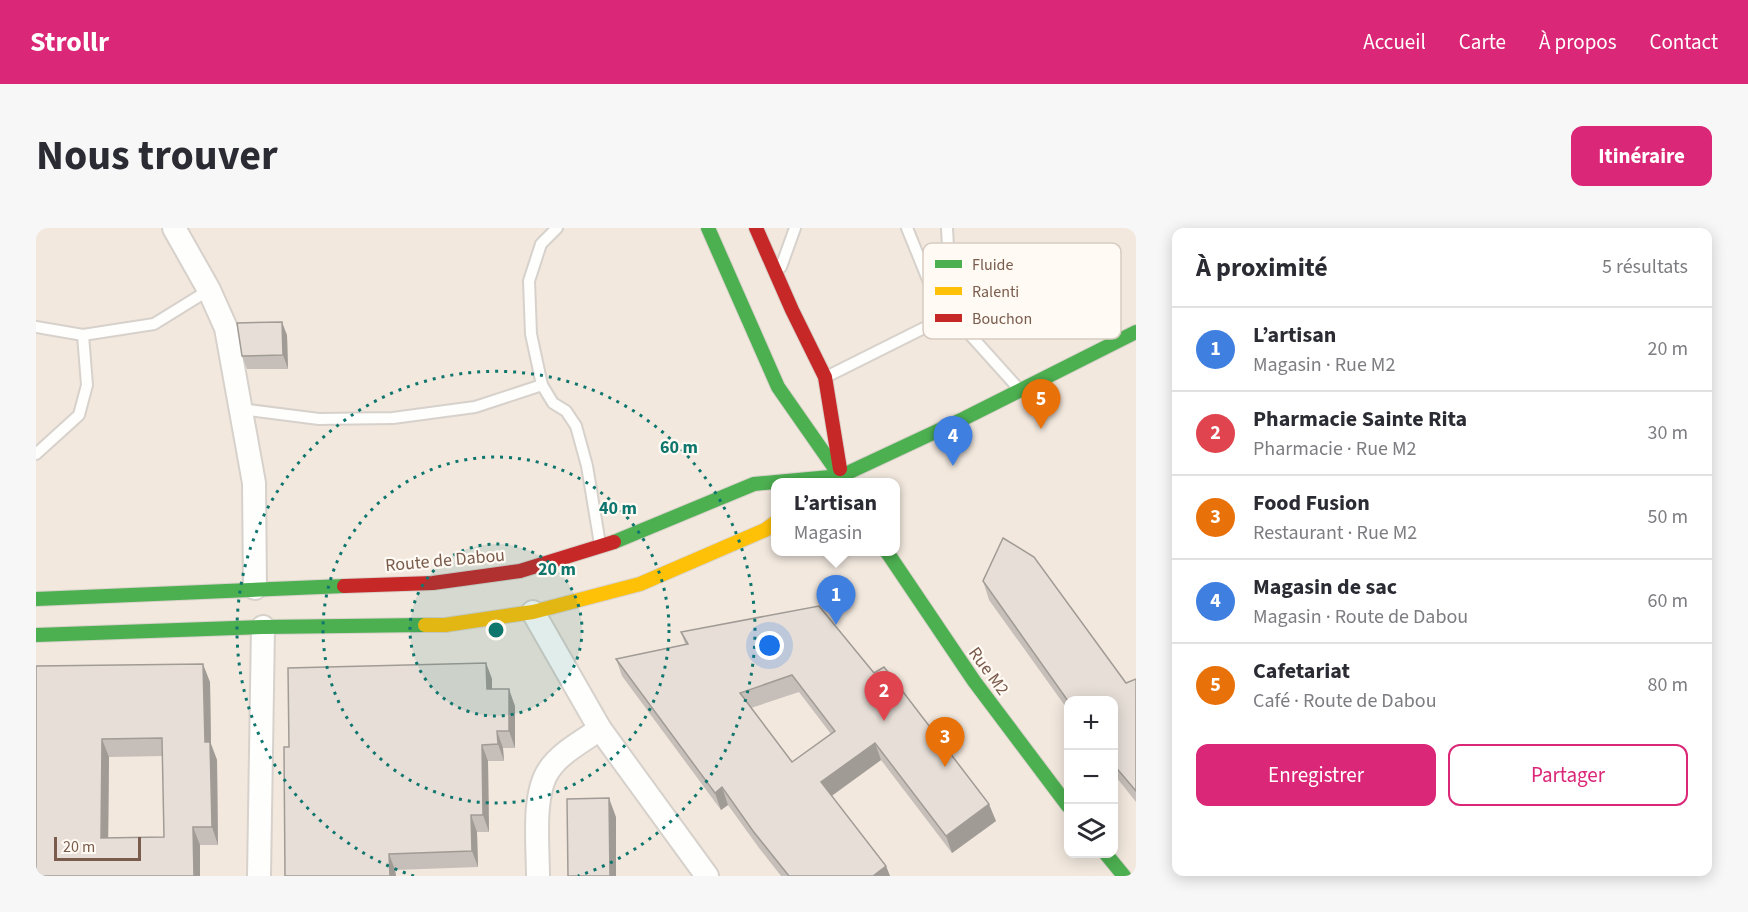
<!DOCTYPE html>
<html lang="fr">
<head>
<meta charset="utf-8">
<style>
  :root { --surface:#fff; --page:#f7f7f7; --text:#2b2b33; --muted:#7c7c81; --line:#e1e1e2; --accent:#db2777 }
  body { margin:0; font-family:"Source Sans 3",sans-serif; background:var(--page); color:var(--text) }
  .controls { position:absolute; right:18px; bottom:18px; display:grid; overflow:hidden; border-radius:12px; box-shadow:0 3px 15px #0003 }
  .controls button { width:54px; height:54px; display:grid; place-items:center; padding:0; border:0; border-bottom:2px solid var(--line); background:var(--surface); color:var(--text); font:30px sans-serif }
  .scale { position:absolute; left:18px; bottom:15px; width:87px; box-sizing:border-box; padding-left:6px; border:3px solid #7a5c4d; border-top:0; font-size:16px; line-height:21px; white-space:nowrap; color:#7a5c4d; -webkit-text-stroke:4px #fffaf3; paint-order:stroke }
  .you { position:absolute; left:734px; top:418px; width:21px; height:21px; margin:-15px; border:4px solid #fff; border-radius:50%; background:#1a73e8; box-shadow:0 0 0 9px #1a73e833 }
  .badge { display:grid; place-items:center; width:39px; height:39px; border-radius:50%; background:var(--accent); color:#fff; font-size:20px; font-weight:700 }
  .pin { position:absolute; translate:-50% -50px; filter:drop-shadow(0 2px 3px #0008) }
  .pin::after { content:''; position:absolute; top:32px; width:21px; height:18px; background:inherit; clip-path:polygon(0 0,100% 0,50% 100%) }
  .popup { position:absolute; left:735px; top:250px; width:129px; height:78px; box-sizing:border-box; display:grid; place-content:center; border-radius:12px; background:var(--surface); filter:drop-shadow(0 2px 4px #0005); font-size:20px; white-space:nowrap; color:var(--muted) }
  .popup b { font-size:22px; color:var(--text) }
  .popup::after { content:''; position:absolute; left:50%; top:100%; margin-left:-12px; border:12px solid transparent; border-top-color:var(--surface) }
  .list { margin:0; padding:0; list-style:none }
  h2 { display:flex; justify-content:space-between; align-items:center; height:78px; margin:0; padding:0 24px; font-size:26px }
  h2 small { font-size:20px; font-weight:400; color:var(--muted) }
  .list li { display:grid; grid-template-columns:39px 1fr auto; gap:18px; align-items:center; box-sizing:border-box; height:84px; padding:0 24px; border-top:2px solid var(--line) }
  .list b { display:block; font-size:22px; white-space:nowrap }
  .list p { margin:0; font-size:20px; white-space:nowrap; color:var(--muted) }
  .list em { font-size:20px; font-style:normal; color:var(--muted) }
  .actions { display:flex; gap:12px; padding:18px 24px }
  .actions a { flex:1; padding:14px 0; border:2px solid var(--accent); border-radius:12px; text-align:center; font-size:21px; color:var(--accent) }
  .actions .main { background:var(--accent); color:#fff }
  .icon { flex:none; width:33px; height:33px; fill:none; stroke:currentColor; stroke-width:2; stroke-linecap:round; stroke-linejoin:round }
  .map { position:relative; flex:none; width:1100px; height:648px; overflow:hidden; border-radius:12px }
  header { display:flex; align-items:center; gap:36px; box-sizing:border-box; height:84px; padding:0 30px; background:var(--accent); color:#fff }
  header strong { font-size:28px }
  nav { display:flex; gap:33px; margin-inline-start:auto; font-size:21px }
  .intro { display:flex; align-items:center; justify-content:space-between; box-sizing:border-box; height:144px; padding:0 36px }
  h1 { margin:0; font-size:42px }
  .button { padding:15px 27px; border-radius:12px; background:var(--accent); color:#fff; font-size:21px; font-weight:700 }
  main { display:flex; gap:36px; padding:0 36px }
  aside { flex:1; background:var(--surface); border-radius:12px; box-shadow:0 3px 15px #0003 }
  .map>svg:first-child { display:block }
  .residential { fill:#f2e8de; fill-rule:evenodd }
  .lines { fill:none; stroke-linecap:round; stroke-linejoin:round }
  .lane-casing { stroke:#d7d1cb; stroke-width:14 }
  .street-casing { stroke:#d7d1cb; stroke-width:26 }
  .fast-casing { stroke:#d9d2cb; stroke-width:16 }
  .slow-casing { stroke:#d9d2cb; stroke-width:16 }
  .jam-casing { stroke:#d9d2cb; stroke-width:16 }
  .lane { stroke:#fefefd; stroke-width:10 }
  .street { stroke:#fefefd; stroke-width:22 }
  .fast { stroke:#4caf50; stroke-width:14 }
  .slow { stroke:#ffc107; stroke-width:14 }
  .jam { stroke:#c62828; stroke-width:14 }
  .wall { fill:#c6bfb9; fill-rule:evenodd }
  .shaded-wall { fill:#a19b96 }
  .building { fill:#e6ded7; stroke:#a19b96; stroke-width:1.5; fill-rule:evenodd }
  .ring { fill:none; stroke:#0f766e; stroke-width:3; stroke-dasharray:3 6 }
  .labels { text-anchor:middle; stroke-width:4.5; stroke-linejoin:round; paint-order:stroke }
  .street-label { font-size:18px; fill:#7a5c4d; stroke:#fffaf3 }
  .key { fill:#fffaf3; stroke:#d7cbc1; stroke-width:1.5 }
  .key-label { font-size:16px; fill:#7a5c4d }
  .centre { fill:#0f766e; stroke:#fffaf3; stroke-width:3 }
  .ring-label { font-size:18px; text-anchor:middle; font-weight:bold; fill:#0f766e; stroke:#fffaf3; stroke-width:4.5; stroke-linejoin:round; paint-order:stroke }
</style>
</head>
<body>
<header>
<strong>Strollr</strong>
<nav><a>Accueil</a><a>Carte</a><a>À propos</a><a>Contact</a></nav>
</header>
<div class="intro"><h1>Nous trouver</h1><a class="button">Itinéraire</a></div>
<main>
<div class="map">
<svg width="1100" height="648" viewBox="0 0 1100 648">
  <rect width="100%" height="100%" fill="#f9f5f0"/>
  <path class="residential" d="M 0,0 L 1100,0 L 1100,648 L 0,648 ZM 740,255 L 860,255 L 860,324 L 740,324 ZM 1032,472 L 1078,472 L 1078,626 L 1032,626 Z"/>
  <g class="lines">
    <defs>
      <g id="lane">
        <polyline points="521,0 505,16 493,53 495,106 506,157 517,175 530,183 540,198 551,238 564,316"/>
        <polyline points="871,0 899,69"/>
        <polyline points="911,0 914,59"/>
        <polyline points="745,39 759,0"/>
        <circle cx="918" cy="80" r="22"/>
        <polyline points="0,99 47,107 118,96 173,62"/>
        <polyline points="928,100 982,160"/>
        <polyline points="792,148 900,94"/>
        <polyline points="205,181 283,191 357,190 439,179 506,157"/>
        <polyline points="0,226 43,187 51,157 47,107"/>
      </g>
      <g id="street">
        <polyline points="138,0 173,62 190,100 218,255 219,360"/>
        <polyline points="497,384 564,501 671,648"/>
        <polyline points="223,648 227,399"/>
        <path d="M 502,648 C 502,619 496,566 513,542 C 524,525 547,513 564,501"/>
      </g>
      <g id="fast">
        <polyline points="672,0 742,159 809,255"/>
        <polyline points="795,255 805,248 929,190 1100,104"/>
        <polyline points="578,314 718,256 805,248"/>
        <polyline points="851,324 938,453 1032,578"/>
        <polyline points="0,371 308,358"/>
        <polyline points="0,407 227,399 389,397"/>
        <polyline points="1070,626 1088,648"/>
      </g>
      <polyline id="slow" points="389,397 409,397 497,384 604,356 729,302 740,294"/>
      <g id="jam">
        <polyline points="720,0 756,82 789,149 804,241"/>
        <polyline points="308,358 397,355 484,343 578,314"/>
      </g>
    </defs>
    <use href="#lane" class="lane-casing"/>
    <use href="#street" class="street-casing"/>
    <use href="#fast" class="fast-casing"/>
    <use href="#slow" class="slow-casing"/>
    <use href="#jam" class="jam-casing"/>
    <use href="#lane" class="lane"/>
    <use href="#street" class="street"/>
    <use href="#fast" class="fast"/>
    <use href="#slow" class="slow"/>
    <use href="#jam" class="jam"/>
  </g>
  <g class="wall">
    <polygon points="251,107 252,141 211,141 206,128"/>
    <polygon points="947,353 1090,455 1100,451 1100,574 1077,545 1077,472 1032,472 1032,482 953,372"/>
    <path d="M 783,378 L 960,593 L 916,625 L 845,532 L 796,568 L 850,638 L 854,648 L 745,648 L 723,620 L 692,577 L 685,582 L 586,448 L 580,431 L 649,416 L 645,404 ZM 763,464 L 795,506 L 756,534 L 715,480 Z"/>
    <polygon points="450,435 456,451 456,461 479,478 479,520 467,520 468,533 452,533 453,604 441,604 442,639 359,642 360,648 249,648"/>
    <path d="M 0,438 L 174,454 L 175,516 L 181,532 L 182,617 L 164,617 L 164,648 L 0,648 ZM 127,528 L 128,609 L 72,610 L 73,529 Z"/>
  </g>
  <g class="shaded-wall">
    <polygon points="246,94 251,107 252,141 247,127"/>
    <polygon points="450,435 456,451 456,478 451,461"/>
    <polygon points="167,436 174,454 175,516 181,532 182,617 176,599 169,514"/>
    <polygon points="473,461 479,478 479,520 473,503"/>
    <polygon points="461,503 467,520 468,533 462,516"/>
    <polygon points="66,511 73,529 72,628 65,610"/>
    <polygon points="839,515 845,532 791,571 785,554"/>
    <polygon points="446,517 452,533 453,604 447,587"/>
    <polygon points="686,559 692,577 685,582 679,565"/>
    <polygon points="573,570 580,589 580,648 574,648"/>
    <polygon points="953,576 960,593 916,625 910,608"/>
    <polygon points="435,587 441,604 442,639 436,623"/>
    <polygon points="157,599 164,617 164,648 158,648"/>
    <polygon points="353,626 359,642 360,648 354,648"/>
    <polygon points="850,638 854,648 837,648"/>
  </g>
  <g class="building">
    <polygon points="246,94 247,127 206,128 201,95"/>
    <polygon points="967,310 998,329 1090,455 1100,451 1100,563 1077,536 1077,472 1032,473 947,353"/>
    <path d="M 783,378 L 838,445 L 848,439 L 953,576 L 910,608 L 839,515 L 785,554 L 850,638 L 837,648 L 753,648 L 717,603 L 686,559 L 679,565 L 580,431 L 652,416 L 645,404 ZM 756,447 L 799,503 L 756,534 L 704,465 Z"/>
    <polygon points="450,435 451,461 473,461 473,503 461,503 462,516 446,517 447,587 435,587 436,623 353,626 354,648 249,648 248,519 253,519 252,440"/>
    <path d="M 167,436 L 169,514 L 174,514 L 176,599 L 157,599 L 158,648 L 0,648 L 0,438 ZM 126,510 L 128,609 L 65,610 L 66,511 Z"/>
    <polygon points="573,570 574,648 532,648 531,571"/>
  </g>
  <circle cx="460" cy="402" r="86" fill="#0f766e" fill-opacity=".12"/>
  <g class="ring">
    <circle cx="460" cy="402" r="86"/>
    <circle cx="460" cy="402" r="173"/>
    <path d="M378 648A259 259 0 1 1 542 648"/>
  </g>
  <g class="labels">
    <g class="street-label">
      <text transform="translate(409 332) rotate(-5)" y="6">Route de Dabou</text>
      <text transform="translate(953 443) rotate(54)" y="6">Rue M2</text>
    </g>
  </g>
  <rect x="887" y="15" width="198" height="96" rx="9" class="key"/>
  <rect x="899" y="32" width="27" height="8" fill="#4caf50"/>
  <rect x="899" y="59" width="27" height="8" fill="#ffc107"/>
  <rect x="899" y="86" width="27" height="8" fill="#c62828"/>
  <g class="key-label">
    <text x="936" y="42">Fluide</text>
    <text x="936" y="69">Ralenti</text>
    <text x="936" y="96">Bouchon</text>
  </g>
  <circle cx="460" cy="402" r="9" class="centre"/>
  <g class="ring-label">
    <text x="643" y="225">60 m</text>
    <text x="582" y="286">40 m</text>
    <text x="521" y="347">20 m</text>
  </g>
</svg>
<div class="controls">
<button>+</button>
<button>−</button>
<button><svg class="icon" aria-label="layers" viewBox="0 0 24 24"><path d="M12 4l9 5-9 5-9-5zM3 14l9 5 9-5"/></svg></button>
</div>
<div class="scale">20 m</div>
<div class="you"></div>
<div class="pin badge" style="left:800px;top:397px;background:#3f7fe0">1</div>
<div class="popup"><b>L’artisan</b>Magasin</div>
<div class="pin badge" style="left:848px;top:493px;background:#e0444e">2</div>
<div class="pin badge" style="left:909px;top:539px;background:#e8710a">3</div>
<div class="pin badge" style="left:917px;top:238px;background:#3f7fe0">4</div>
<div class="pin badge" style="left:1005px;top:201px;background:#e8710a">5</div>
</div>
<aside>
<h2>À proximité<small>5 résultats</small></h2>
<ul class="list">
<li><span class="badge" style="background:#3f7fe0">1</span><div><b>L’artisan</b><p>Magasin · Rue M2</p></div><em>20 m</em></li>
<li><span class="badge" style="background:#e0444e">2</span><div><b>Pharmacie Sainte Rita</b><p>Pharmacie · Rue M2</p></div><em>30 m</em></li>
<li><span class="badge" style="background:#e8710a">3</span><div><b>Food Fusion</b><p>Restaurant · Rue M2</p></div><em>50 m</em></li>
<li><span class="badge" style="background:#3f7fe0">4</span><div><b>Magasin de sac</b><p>Magasin · Route de Dabou</p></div><em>60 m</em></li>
<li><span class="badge" style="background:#e8710a">5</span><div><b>Cafetariat</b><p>Café · Route de Dabou</p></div><em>80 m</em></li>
</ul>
<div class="actions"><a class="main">Enregistrer</a><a>Partager</a></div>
</aside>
</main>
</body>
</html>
